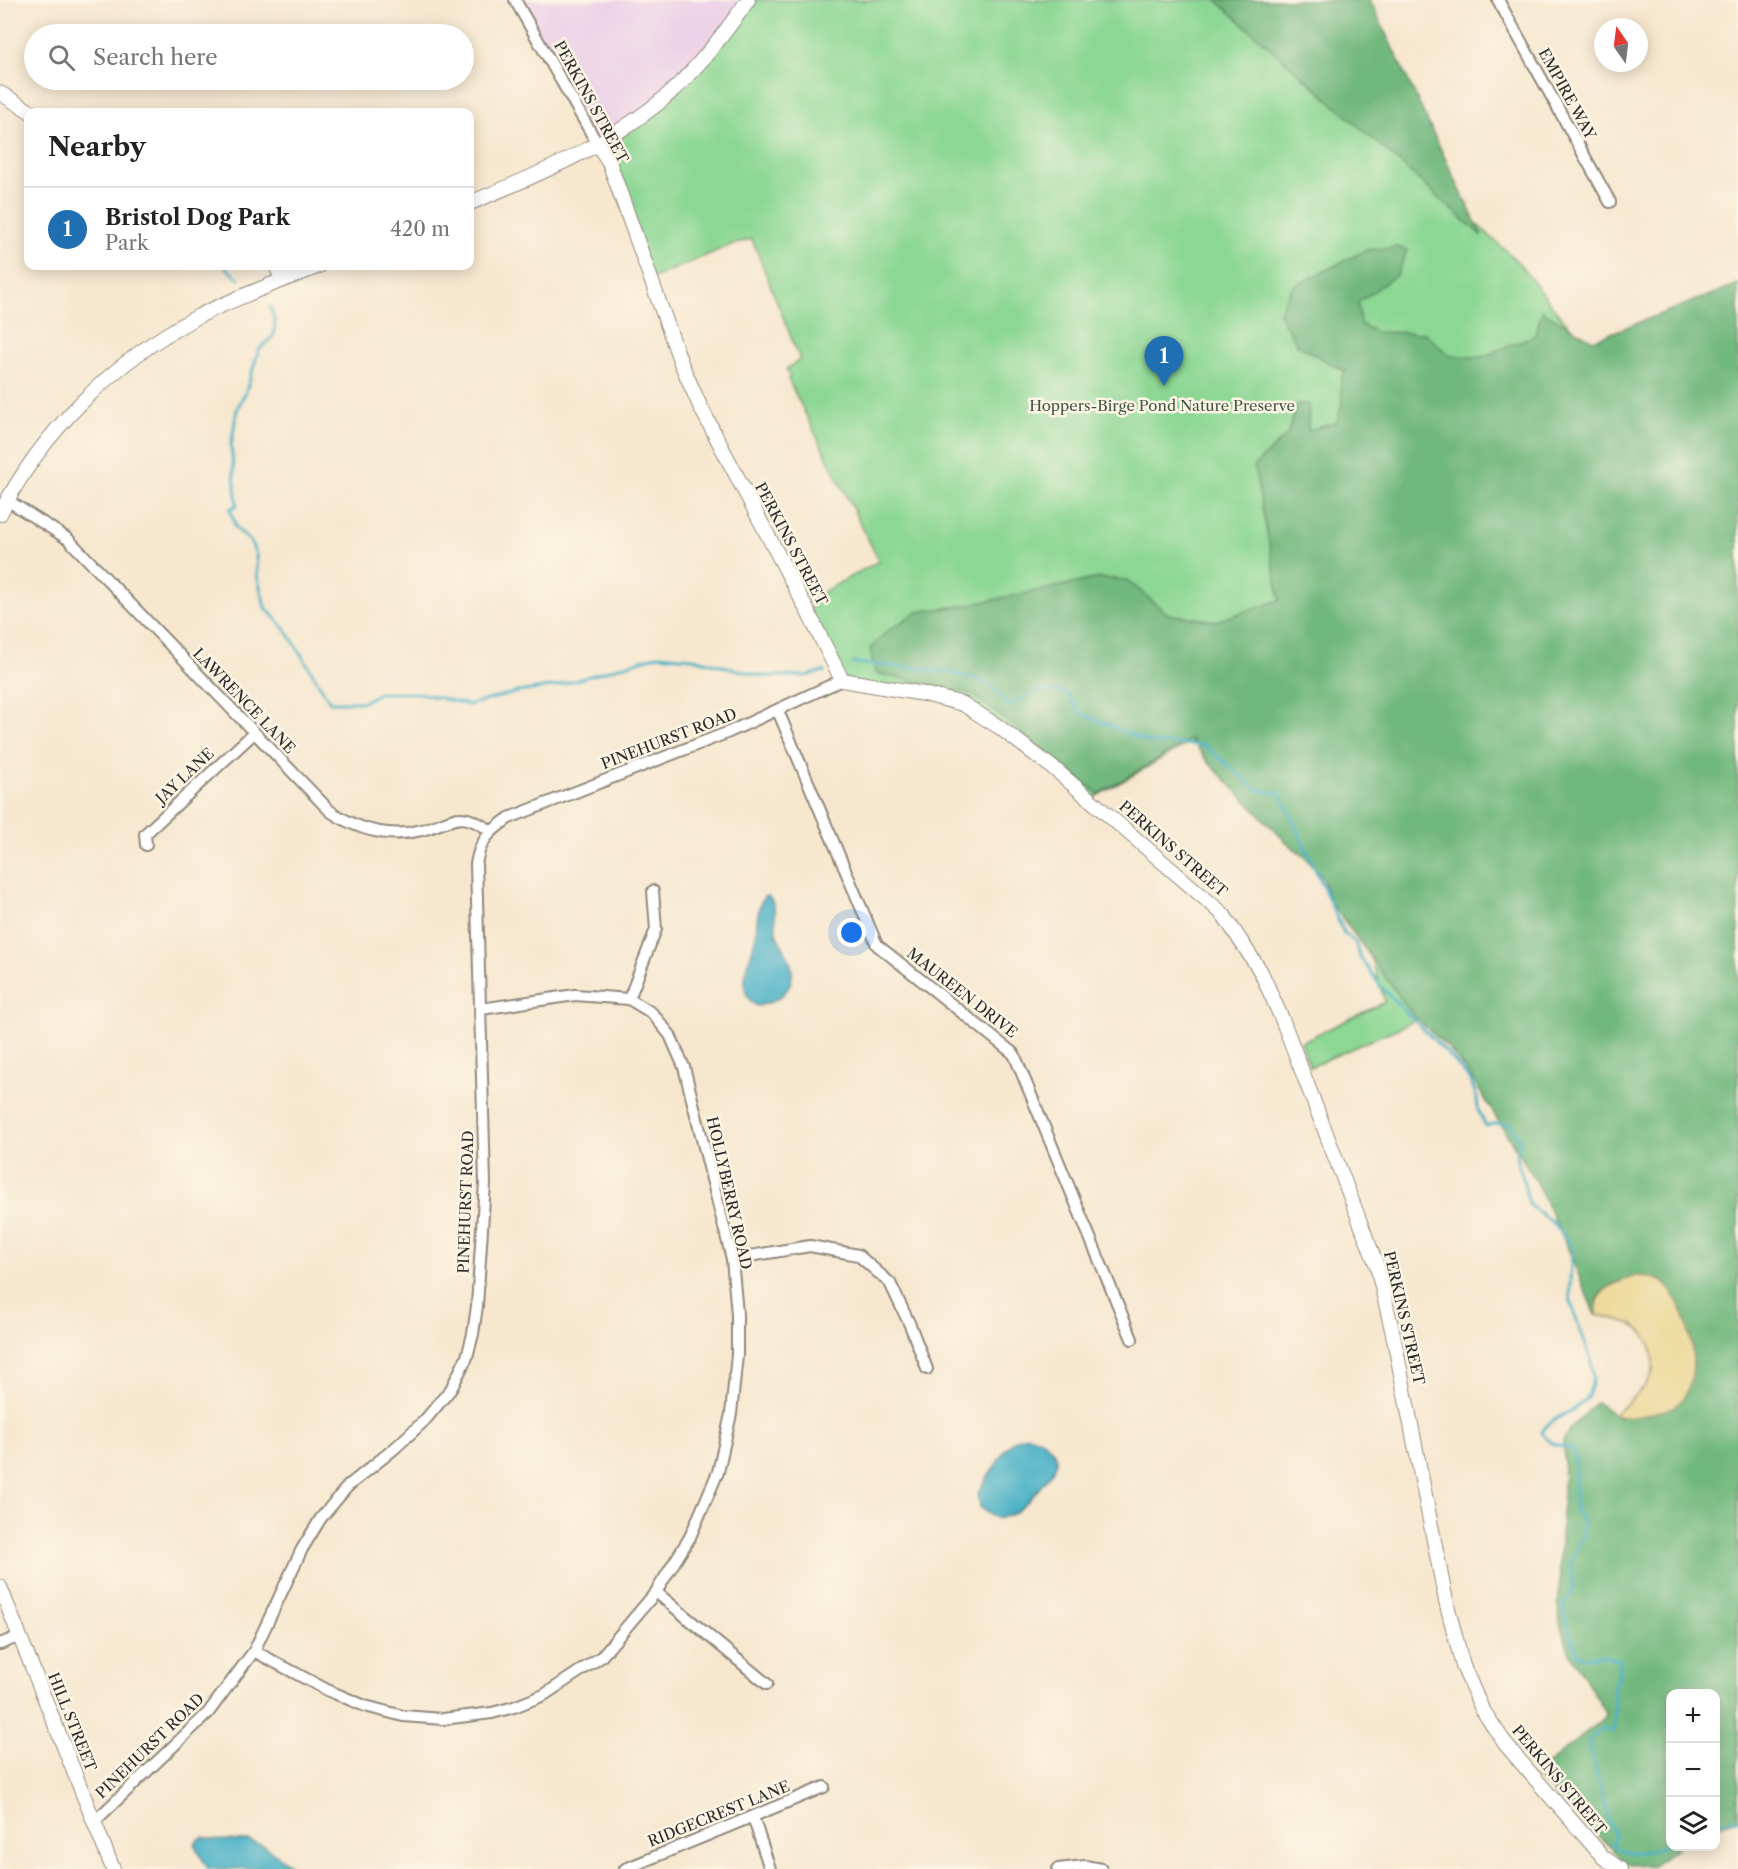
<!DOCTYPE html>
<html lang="en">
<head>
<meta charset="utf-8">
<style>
  :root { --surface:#fff; --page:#f2f2f2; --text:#222; --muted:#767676; --line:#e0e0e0; --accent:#1f6fb2 }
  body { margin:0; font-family:"Libre Caslon Text",serif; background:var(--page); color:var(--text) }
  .controls { position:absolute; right:18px; bottom:18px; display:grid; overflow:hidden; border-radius:12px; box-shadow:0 3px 15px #0003 }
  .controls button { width:54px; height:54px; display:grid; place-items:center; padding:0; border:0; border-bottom:2px solid var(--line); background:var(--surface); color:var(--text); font:30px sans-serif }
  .compass { position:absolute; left:1594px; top:18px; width:54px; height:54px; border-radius:50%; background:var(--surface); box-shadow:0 3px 15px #0003; rotate:346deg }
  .you { position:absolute; left:852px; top:933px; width:21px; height:21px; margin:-15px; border:4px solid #fff; border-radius:50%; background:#1a73e8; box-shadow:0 0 0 9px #1a73e833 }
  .badge { display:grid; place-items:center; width:39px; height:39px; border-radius:50%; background:var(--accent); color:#fff; font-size:20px; font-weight:700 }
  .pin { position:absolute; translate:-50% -50px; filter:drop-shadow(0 2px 3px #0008) }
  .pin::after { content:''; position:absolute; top:32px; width:21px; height:18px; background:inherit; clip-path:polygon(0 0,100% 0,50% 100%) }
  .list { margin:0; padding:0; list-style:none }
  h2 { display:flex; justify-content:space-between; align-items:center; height:78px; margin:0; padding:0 24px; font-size:26px }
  h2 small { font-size:20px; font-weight:400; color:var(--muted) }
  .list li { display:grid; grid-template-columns:39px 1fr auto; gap:18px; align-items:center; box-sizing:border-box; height:84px; padding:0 24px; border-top:2px solid var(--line) }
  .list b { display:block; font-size:22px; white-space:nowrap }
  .list p { margin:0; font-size:20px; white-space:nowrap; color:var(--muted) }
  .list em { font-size:20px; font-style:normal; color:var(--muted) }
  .icon { flex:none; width:33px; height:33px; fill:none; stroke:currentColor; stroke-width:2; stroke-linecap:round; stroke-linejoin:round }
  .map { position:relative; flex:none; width:1738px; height:1869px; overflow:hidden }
  .search { position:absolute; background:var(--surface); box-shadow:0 3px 15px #0003; left:24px; top:24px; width:450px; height:66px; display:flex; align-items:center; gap:15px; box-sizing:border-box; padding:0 21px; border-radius:33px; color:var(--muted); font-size:22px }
  .panel { position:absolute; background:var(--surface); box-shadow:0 3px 15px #0003; left:24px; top:108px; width:450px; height:162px; border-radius:12px }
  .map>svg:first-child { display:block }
  .built { fill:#edd0e8 }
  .green { fill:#8cd794; stroke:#5c8160; stroke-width:1.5 }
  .forest { fill:#71b87e; stroke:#4e7254; stroke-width:1.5 }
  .sand { fill:#eeda9e; stroke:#8c8264; stroke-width:1.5 }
  .water { fill:#47b0c6; stroke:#396e78; stroke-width:1.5 }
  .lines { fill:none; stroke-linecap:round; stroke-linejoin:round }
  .stream { stroke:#47b0c6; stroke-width:3 }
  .street-casing { stroke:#91897d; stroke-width:14 }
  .secondary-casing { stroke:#91897d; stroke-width:16 }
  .street { stroke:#fff; stroke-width:10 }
  .secondary { stroke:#fff; stroke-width:14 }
  .labels { text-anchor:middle; stroke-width:5; stroke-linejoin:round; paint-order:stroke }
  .street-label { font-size:15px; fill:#2b2b2b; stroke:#fcf5e5 }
  .park-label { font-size:15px; fill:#435645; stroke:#fcf5e5 }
</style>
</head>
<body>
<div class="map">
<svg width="1738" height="1869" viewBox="0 0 1738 1869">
  <rect width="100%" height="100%" fill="#fcf5e5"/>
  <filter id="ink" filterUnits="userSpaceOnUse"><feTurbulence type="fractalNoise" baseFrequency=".0167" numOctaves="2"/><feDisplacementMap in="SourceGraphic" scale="12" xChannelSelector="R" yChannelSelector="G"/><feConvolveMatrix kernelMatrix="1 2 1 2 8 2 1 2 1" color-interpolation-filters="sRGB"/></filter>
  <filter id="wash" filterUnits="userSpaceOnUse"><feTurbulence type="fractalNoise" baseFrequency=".008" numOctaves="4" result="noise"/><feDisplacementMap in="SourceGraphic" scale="24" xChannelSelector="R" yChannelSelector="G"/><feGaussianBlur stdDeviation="1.35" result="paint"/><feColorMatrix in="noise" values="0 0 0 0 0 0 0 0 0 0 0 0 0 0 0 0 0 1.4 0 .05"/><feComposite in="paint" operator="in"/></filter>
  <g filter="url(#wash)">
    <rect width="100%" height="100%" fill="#f7e7cf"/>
    <polygon class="built" points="515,0 748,0 676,87 598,145"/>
    <polygon class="green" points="748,0 1253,0 1461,209 1518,262 1561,317 1595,352 1738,302 1677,1371 1432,1013 1310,1067 1301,1042 1385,1002 1348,884 1255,714 1184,746 1090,800 963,704 842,680 807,610 815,605 812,598 879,561 788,379 790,377 786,369 800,360 752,239 733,244 651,279 598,145 646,112"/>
    <g class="forest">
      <polygon points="1216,0 1370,0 1482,236"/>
      <path d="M 1396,247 L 1407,250 L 1398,274 L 1358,302 L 1360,324 L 1377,332 L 1425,333 L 1450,356 L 1482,357 L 1535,335 L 1542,311 L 1593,340 L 1738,284 L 1738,1819 L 1716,1826 L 1716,1694 L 1670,1694 L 1670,1846 L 1678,1847 L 1650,1867 L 1626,1862 L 1535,1775 L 1607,1715 L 1570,1653 L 1558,1616 L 1564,1461 L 1563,1442 L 1569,1430 L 1597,1402 L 1614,1415 L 1620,1418 L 1693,1366 C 1693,1341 1683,1302 1665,1284 C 1650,1269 1614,1279 1601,1293 C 1596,1298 1597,1308 1597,1315 L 1595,1315 L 1566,1244 L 1533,1176 L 1471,1077 L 1450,1050 L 1412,1014 L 1330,901 L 1323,879 L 1306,858 L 1284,840 L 1208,762 L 1191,739 L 1099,794 L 972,694 L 875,673 L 870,649 L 887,631 L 917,612 L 968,605 L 1100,578 L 1127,580 L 1168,614 L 1216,621 L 1280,600 L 1254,466 L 1287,435 L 1297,404 L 1309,404 L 1308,431 L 1337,422 L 1342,402 L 1341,377 L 1346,372 L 1297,345 L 1279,313 L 1292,287 L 1366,250 Z"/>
    </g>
    <path class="sand" d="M 1637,1276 C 1647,1276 1656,1277 1663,1283 C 1689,1305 1708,1382 1676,1405 C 1669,1410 1658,1411 1650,1414 C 1638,1417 1625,1419 1614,1415 C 1622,1407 1643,1390 1648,1382 C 1653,1376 1654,1368 1653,1360 C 1651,1325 1627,1321 1597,1315 C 1594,1288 1615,1283 1637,1276 Z"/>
    <g class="water">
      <path d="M 768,896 C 777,904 775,920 776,931 C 777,939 783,945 786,952 C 801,981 787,1000 757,1006 C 731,992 754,953 756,934 C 757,921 757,908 764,897 Z"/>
      <path d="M 1027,1435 C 1041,1438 1061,1449 1055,1466 C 1052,1473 1046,1480 1041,1486 C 1027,1504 1003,1533 980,1507 L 978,1493 L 1005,1450 L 1015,1440 Z"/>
      <polygon points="203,1837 216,1840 249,1841 265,1846 294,1868 208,1869 194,1844 198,1839"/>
    </g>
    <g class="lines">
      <g class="stream">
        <polyline points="224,266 239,279"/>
        <polyline points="270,307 275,321 274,335 259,350 246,391 237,409 231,446 237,505 230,509 236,528 251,542 256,555 257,575 265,607 287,631 330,702 363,702 379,693 419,693 469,705 518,692 557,686 658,655 693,658 761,676 806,676 825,671"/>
        <path d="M 852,664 L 856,663 C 891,667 960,668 989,685 C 997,690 1003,699 1008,706 L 1039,690 L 1065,692 L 1081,713 L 1150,743 L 1204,745 L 1258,790 L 1281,794 L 1344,933 L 1355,942 L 1360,957 L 1381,987 L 1450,1056 L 1471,1081 L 1477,1098 L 1478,1110 L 1486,1126 L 1493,1124 L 1510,1124 L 1520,1141 L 1516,1158 L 1522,1175 L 1529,1205 L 1552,1222 L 1572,1246 C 1572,1261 1569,1278 1570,1293 C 1571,1323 1605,1365 1588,1395 C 1578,1413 1552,1415 1542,1432 C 1548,1446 1560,1446 1574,1449 L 1576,1467 L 1575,1510 L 1583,1522 L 1582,1537 L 1570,1564 L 1574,1587 L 1563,1610 L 1577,1654 L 1586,1657 L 1604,1655 L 1619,1660 L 1619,1675 L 1613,1689 L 1615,1708 L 1614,1732 L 1603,1728 L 1590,1740 L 1590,1748 L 1610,1825 L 1616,1837 L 1612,1844 C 1631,1858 1652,1854 1670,1842"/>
        <polyline points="1716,1821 1738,1819"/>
      </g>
    </g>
  </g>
  <g filter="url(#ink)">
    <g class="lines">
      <defs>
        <g id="street">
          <polyline points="515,0 598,145"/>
          <polyline points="1498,0 1610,202"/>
          <path d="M 7,500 L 68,539 L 330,811 C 358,830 388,839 422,830 C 455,821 458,808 491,831"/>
          <polyline points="778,711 877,945 1014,1054 1132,1339"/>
          <polyline points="146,845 145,834 254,733"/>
          <polyline points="629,999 656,929 653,891"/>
          <polyline points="732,1259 810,1246 858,1255 890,1283 910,1325 927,1369"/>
          <polyline points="656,1592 767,1684"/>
          <polyline points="0,1644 20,1636"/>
          <polyline points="254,1651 327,1690 365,1706 403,1716 443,1719 492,1713 514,1707 544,1695 601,1657 656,1592 690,1537 718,1472 731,1414 737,1355 737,1314 732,1259 684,1067 670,1035 652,1013 629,999 575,995 481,1009"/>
          <polyline points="753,1817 770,1869"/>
          <path d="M 95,1821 L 208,1713 L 254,1651 L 302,1549 L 321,1518 L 348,1486 L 395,1448 L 425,1420 L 451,1389 L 467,1357 L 473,1334 L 477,1306 L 485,1183 L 476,864 C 480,840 489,832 509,818 L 729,732 L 842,680"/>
          <polyline points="625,1869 824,1787"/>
          <polyline points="1058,1869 1085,1866 1101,1869"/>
        </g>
        <g id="secondary">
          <polyline points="0,93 31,112"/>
          <polyline points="598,145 609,162 681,363 700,406 807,610 842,680 924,694 963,704 999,727 1057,771 1223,914 1261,972 1282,1019 1377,1266 1393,1334 1446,1601 1463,1666 1482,1709 1506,1745 1603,1857 1620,1869"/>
          <path d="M 470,203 C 537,175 605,147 662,100 C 695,72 723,36 748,0"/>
          <polyline points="276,266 283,280"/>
          <path d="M 0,514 C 42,431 114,361 197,317 C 236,297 279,282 319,266"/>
          <polyline points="0,1587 113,1869"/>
        </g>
      </defs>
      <use href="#street" class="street-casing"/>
      <use href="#secondary" class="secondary-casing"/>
      <use href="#street" class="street"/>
      <use href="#secondary" class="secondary"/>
    </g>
  </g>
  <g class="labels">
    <g class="street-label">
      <text transform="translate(1567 94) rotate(61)" y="5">EMPIRE WAY</text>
      <text transform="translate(591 102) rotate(61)" y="5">PERKINS STREET</text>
      <text transform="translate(791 544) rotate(62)" y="5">PERKINS STREET</text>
      <text transform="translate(244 701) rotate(46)" y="5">LAWRENCE LANE</text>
      <text transform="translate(669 739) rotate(-21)" y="5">PINEHURST ROAD</text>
      <text transform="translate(185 776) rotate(-43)" y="5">JAY LANE</text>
      <text transform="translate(1173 849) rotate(41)" y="5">PERKINS STREET</text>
      <text transform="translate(962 993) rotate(38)" y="5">MAUREEN DRIVE</text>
      <text transform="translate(729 1193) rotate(77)" y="5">HOLLYBERRY ROAD</text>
      <text transform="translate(466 1202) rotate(-88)" y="5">PINEHURST ROAD</text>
      <text transform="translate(1404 1318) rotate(77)" y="5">PERKINS STREET</text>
      <text transform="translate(72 1722) rotate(68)" y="5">HILL STREET</text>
      <text transform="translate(150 1746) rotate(-44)" y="5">PINEHURST ROAD</text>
      <text transform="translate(1559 1780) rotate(50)" y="5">PERKINS STREET</text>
      <text transform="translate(719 1814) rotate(-22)" y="5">RIDGECREST LANE</text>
    </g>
    <g class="park-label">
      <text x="1162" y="411">Hoppers-Birge Pond Nature Preserve</text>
    </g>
  </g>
</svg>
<div class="controls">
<button>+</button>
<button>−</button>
<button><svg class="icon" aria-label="layers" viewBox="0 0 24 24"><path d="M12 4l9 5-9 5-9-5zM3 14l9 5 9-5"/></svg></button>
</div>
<svg class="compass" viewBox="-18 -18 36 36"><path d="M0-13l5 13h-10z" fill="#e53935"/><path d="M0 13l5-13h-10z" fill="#767676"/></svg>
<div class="you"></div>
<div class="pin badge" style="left:1164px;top:386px">1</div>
<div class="search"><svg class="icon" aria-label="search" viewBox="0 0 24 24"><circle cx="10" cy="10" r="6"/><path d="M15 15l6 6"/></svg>Search here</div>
<section class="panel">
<h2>Nearby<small></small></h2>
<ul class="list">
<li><span class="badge">1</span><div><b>Bristol Dog Park</b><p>Park</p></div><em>420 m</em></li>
</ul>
</section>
</div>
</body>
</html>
